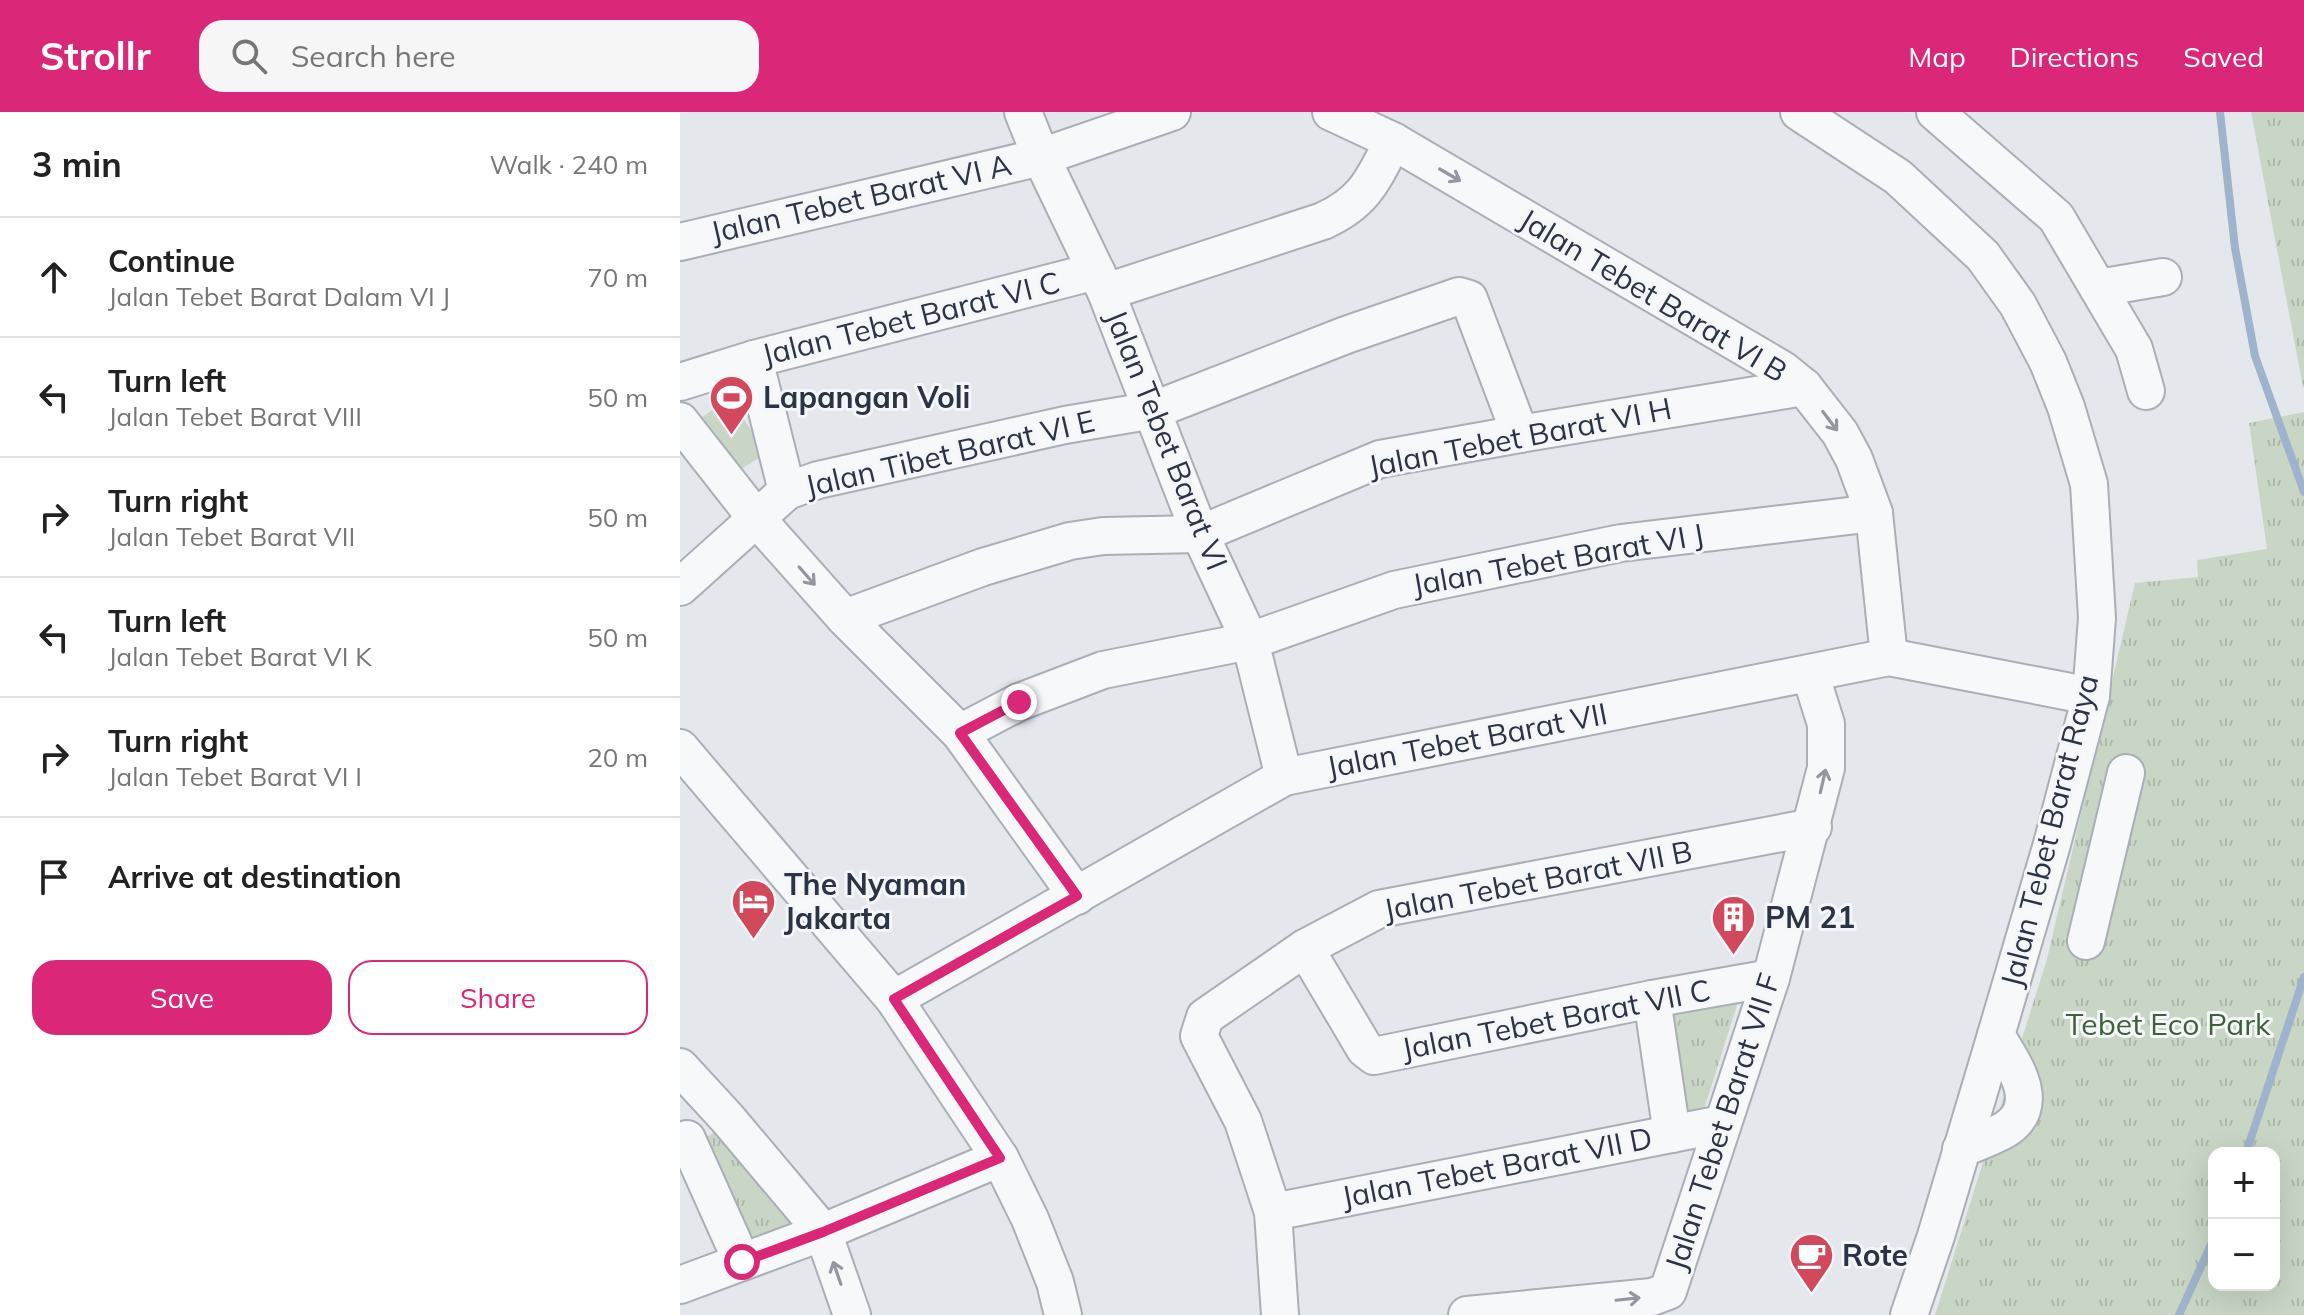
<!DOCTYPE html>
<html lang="en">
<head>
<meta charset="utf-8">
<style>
  :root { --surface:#fff; --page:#f6f6f6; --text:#222; --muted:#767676; --line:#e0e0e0; --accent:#db2777 }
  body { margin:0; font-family:Mulish,sans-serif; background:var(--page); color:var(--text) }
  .controls { position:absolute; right:24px; bottom:24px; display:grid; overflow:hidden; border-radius:16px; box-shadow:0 8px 32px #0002 }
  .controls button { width:72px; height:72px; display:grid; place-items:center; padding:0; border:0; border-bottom:2px solid var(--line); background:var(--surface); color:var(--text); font:40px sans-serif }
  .stop { position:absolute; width:24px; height:24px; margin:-18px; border:6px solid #db2777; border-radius:50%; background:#fff }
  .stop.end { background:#db2777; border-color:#fff; box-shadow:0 2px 8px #0008 }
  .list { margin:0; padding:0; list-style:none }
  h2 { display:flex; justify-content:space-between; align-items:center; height:104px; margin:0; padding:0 32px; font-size:34px }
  h2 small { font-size:26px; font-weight:400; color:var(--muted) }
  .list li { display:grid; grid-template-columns:52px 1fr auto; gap:24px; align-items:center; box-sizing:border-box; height:120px; padding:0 32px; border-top:2px solid var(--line) }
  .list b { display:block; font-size:30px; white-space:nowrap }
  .list p { margin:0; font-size:26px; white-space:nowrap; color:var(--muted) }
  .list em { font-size:26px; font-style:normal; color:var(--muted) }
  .actions { display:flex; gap:16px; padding:24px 32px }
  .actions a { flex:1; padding:18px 0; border:2px solid var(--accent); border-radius:24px; text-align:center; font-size:28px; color:var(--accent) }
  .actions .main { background:var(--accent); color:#fff }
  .icon { flex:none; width:44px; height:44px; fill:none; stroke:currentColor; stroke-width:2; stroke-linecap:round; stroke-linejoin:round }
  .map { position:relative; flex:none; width:1624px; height:1203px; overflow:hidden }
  header { display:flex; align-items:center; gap:48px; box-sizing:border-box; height:112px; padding:0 40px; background:var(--accent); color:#fff }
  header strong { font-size:38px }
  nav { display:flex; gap:44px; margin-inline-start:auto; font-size:28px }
  .search { width:560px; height:72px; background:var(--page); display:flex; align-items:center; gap:20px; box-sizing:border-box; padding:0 28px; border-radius:24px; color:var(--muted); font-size:30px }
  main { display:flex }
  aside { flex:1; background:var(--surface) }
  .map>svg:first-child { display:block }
  .grass { fill:#c9d6c5 }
  .park { fill:url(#park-tufts); fill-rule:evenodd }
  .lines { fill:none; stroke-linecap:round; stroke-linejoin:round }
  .stream { stroke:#9fb4cc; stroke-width:8 }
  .minor-casing { stroke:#a9aeb7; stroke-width:40 }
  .minor { stroke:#f7f8fa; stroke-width:36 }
  .oneway { stroke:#9196a0 }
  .route { stroke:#db2777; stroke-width:10 }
  .labels { text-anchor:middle; stroke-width:6; stroke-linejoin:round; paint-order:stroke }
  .street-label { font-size:30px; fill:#2b3445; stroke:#f4f6f9 }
  .poi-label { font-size:30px; font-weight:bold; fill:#2b3445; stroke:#f4f6f9; text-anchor:start }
  .park-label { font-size:30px; fill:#3f6138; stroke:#f4f6f9 }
</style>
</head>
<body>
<header>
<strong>Strollr</strong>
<div class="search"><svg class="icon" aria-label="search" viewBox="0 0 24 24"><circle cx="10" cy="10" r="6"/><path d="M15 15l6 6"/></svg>Search here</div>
<nav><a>Map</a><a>Directions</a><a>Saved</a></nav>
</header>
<main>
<aside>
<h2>3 min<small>Walk · 240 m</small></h2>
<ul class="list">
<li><svg class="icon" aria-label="ahead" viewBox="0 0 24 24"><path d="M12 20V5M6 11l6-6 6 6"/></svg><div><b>Continue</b><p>Jalan Tebet Barat Dalam VI J</p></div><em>70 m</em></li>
<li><svg class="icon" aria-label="left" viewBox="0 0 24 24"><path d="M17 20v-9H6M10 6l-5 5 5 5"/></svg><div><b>Turn left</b><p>Jalan Tebet Barat VIII</p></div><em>50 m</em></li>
<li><svg class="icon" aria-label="right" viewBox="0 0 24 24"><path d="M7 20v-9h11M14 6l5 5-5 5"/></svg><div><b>Turn right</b><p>Jalan Tebet Barat VII</p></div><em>50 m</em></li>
<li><svg class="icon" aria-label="left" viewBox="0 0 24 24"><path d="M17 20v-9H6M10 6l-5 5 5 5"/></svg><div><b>Turn left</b><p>Jalan Tebet Barat VI K</p></div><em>50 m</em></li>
<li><svg class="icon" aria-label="right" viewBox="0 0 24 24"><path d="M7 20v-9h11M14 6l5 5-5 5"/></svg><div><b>Turn right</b><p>Jalan Tebet Barat VI I</p></div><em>20 m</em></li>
<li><svg class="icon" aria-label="arrive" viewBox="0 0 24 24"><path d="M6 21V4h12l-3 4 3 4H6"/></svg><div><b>Arrive at destination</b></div></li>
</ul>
<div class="actions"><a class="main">Save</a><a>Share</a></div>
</aside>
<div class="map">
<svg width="1624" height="1203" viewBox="0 0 1624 1203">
  <defs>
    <pattern id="park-tufts" width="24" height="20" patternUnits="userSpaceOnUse" patternTransform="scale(2)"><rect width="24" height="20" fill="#c9d6c5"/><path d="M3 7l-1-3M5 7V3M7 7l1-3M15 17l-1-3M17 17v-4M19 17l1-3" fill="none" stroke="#adb8ab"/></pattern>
  </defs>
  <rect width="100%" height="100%" fill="#e4e7ec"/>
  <polygon class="grass" points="50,286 86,341 54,362 18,308"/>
  <g class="park">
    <polygon points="1571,0 1624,0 1624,275 1623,275"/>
    <path d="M 1624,300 L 1624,1203 L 1255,1203 L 1367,847 L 1455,471 L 1518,465 L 1517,448 L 1587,437 L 1569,311 ZM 1534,1041 L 1594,1041 L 1594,1173 L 1534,1173 Z"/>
    <polygon points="1064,871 1021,1007 1002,1015 991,889"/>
    <polygon points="48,1011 133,1117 70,1138 18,1031"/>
  </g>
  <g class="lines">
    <g class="stream">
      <polyline points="1540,0 1555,136 1575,244 1624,380"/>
      <polyline points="1566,1041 1624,865"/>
      <polyline points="1499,1203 1534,1126"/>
    </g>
    <defs>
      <g id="minor">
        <polyline points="343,0 361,45 426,180 520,422 570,529 604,665"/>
        <polyline points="651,0 713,29 1103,258 1124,275 1160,321 1174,347 1194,401 1209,545"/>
        <polyline points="1119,0 1218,65 1303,144 1338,193 1368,250 1386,295 1409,372 1417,506 1411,584 1372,732 1316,923 1256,1124 1229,1203"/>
        <polyline points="1255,0 1376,105 1454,237 1466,279"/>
        <polyline points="0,130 361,45 492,0"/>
        <polyline points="1418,176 1483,165"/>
        <path d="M 426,180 L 643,109 C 685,90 693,68 713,29"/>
        <polyline points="74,247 107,379"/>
        <polyline points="0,270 74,247 416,159"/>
        <polyline points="0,309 76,406 165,506 280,621 397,784"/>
        <polyline points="0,475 107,379 138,368 385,313 474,298 666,223 779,184 789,187 840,322"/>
        <polyline points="165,506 303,455 390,429 423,424 520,422 700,347 840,322 1124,275"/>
        <polyline points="280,621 339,590 423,558 570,529 714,478 941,431 1194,401"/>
        <polyline points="0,636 214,887 320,1046 350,1107 375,1170 383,1203"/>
        <polyline points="1406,829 1446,661"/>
        <polyline points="625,836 685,937 694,944 972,887 1091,866"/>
        <polyline points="214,887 604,665 1209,545 1411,584"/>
        <polyline points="972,887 992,1022"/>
        <polyline points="0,955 47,1006 143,1120 172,1203"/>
        <polyline points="7,1027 62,1150"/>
        <path d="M 1281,1037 C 1295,1031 1313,1025 1326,1017 C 1364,992 1332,950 1316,923"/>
        <polyline points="593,1100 1042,1012"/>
        <polyline points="0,1173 143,1120 320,1046"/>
        <polyline points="600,1203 593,1100 563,1009 519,924 525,905 625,836 699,797 1133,715"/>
        <polyline points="787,1203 972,1185 988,1179 1091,866 1146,656 1146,612 1130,561"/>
      </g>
    </defs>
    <use href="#minor" class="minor-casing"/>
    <use href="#minor" class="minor"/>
  </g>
  <defs><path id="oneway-shaft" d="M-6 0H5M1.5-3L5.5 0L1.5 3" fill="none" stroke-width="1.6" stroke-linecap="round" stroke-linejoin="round" transform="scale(2)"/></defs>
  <g class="oneway">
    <use href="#oneway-shaft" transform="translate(770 63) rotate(30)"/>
    <use href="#oneway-shaft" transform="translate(1150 309) rotate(53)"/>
    <use href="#oneway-shaft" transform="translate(127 464) rotate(49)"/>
    <use href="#oneway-shaft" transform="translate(1143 669) rotate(-77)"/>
    <use href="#oneway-shaft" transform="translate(157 1161) rotate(-109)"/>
    <use href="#oneway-shaft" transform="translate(948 1187) rotate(-6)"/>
  </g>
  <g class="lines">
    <polyline class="route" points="62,1150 143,1120 320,1046 214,887 397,784 280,621 339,590"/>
  </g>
  <defs>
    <symbol id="stadium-pin" viewBox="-11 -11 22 30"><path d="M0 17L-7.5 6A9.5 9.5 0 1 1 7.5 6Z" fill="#d1495b" stroke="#f4f6f9"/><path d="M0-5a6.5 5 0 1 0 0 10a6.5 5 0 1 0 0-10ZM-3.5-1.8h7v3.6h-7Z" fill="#fff"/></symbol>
    <symbol id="hotel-pin" viewBox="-11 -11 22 30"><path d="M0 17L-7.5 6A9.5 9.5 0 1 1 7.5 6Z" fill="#d1495b" stroke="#f4f6f9"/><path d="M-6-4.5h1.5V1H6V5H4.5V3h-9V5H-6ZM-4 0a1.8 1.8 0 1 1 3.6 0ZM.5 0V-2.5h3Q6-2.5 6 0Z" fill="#fff"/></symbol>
    <symbol id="building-pin" viewBox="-11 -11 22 30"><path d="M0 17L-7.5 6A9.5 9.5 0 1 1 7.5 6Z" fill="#d1495b" stroke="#f4f6f9"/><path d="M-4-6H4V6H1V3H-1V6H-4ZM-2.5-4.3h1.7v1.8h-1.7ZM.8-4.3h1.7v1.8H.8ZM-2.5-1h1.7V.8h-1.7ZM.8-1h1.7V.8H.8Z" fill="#fff"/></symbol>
    <symbol id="cafe-pin" viewBox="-11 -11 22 30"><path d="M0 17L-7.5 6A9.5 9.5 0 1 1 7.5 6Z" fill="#d1495b" stroke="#f4f6f9"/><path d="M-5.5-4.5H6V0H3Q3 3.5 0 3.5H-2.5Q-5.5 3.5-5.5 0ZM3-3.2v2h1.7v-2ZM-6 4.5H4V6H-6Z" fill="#fff"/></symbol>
  </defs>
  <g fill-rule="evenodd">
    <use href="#stadium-pin" x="26" y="260" width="51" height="69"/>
    <use href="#hotel-pin" x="48" y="764" width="51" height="69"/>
    <use href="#building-pin" x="1028" y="780" width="51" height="69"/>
    <use href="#cafe-pin" x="1106" y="1118" width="51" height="69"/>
  </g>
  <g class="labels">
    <g class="street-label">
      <text transform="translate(181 87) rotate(-13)" y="10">Jalan Tebet Barat VI A</text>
      <text transform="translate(973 184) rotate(31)" y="10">Jalan Tebet Barat VI B</text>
      <text transform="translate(231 207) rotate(-14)" y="10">Jalan Tebet Barat VI C</text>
      <text transform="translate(840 326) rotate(-11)" y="10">Jalan Tebet Barat VI H</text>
      <text transform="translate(486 328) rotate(68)" y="10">Jalan Tebet Barat VI</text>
      <text transform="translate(270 342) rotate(-13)" y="10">Jalan Tibet Barat VI E</text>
      <text transform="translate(878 448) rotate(-10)" y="10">Jalan Tebet Barat VI J</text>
      <text transform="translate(787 629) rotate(-11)" y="10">Jalan Tebet Barat VII</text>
      <text transform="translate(1370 719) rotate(-76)" y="10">Jalan Tebet Barat Raya</text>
      <text transform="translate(858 769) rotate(-11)" y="10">Jalan Tebet Barat VII B</text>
      <text transform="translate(876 908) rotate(-11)" y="10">Jalan Tebet Barat VII C</text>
      <text transform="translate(1043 1010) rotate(-72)" y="10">Jalan Tebet Barat VII F</text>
      <text transform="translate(817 1056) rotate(-11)" y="10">Jalan Tebet Barat VII D</text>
    </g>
    <g class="poi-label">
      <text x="83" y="296">Lapangan Voli</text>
      <text x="104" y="783">The Nyaman<tspan x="104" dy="34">Jakarta</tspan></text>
      <text x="1085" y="816">PM 21</text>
      <text x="1162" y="1154">Rote</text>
    </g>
    <g class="park-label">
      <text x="1488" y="923">Tebet Eco Park</text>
    </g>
  </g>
</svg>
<div class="controls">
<button>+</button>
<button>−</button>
</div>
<div class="stop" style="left:62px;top:1150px"></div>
<div class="stop end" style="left:339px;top:590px"></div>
</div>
</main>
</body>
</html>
